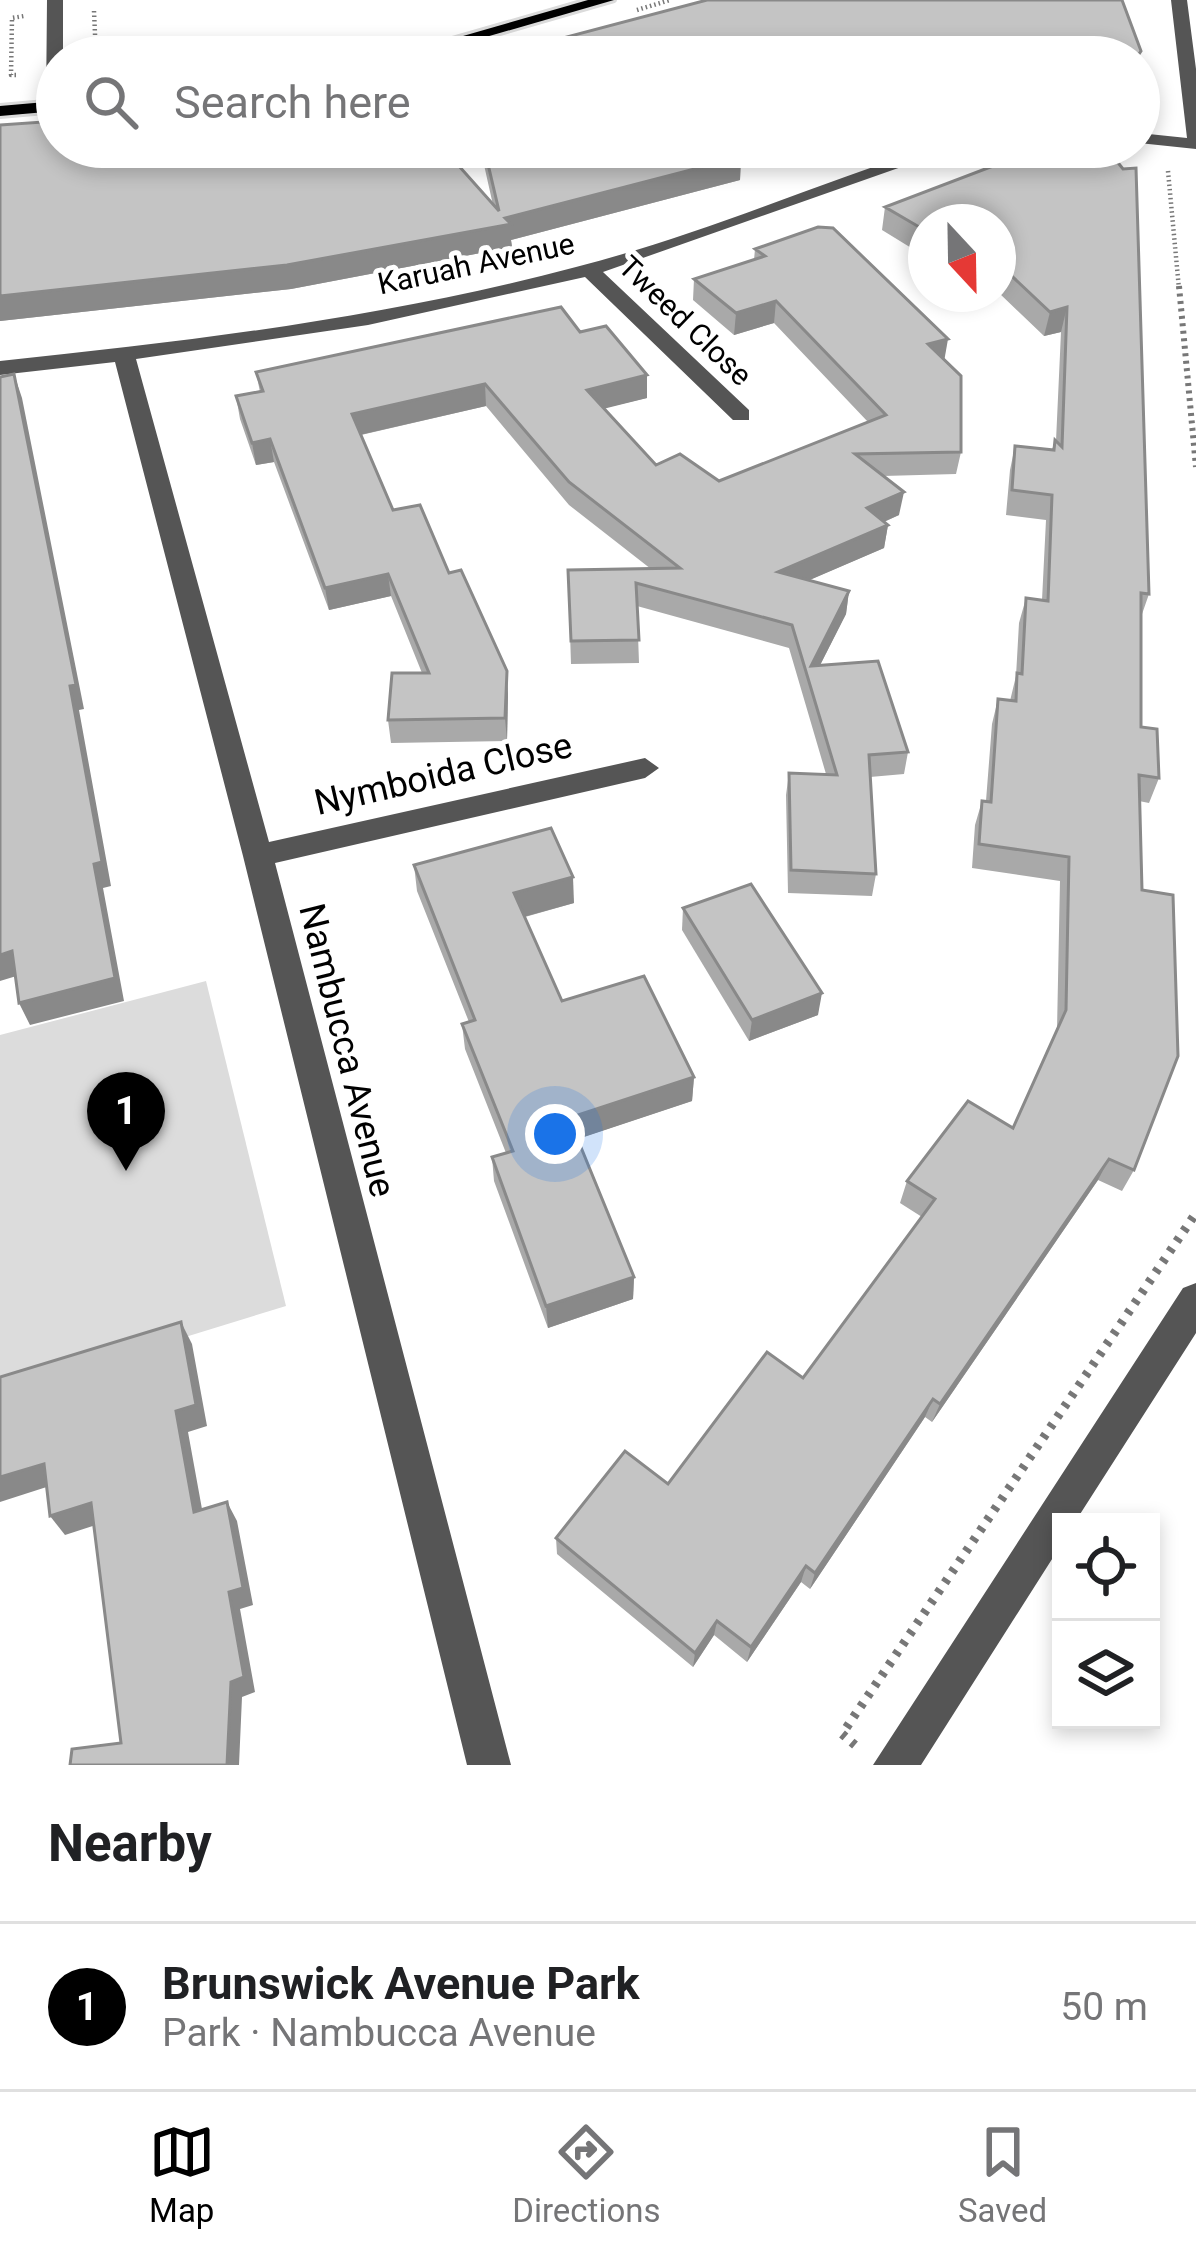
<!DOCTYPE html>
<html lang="en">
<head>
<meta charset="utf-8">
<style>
  :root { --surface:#fff; --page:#f6f6f6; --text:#202124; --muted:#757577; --line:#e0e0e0; --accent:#000 }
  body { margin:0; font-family:Roboto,sans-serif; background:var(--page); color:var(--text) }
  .controls { position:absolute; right:36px; bottom:36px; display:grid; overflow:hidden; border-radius:0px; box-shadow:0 6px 18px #0003 }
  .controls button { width:108px; height:108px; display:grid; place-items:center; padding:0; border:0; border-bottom:3px solid var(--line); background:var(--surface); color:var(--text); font:60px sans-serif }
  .compass { position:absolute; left:908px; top:204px; width:108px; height:108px; border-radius:50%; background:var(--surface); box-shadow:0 6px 18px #0003; rotate:158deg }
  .you { position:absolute; left:555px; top:1134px; width:42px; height:42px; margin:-30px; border:9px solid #fff; border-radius:50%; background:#1a73e8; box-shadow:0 0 0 18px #1a73e833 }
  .badge { display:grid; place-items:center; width:78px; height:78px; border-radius:50%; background:var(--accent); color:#fff; font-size:39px; font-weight:700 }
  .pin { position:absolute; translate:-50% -99px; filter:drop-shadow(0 3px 6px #0008) }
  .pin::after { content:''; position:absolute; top:63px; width:42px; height:36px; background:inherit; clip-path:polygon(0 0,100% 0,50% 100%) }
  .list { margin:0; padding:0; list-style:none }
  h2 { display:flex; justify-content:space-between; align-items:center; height:156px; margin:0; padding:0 48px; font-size:51px }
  h2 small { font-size:39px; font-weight:400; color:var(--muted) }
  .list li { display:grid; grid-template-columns:78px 1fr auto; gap:36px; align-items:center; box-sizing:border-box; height:168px; padding:0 48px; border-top:3px solid var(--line) }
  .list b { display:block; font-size:45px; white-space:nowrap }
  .list p { margin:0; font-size:39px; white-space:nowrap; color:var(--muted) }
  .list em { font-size:39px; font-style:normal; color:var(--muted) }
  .icon { flex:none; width:66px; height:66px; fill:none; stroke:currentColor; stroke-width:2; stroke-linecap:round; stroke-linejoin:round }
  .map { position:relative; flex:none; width:1196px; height:1765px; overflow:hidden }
  .search { position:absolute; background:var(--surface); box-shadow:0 6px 18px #0003; left:36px; right:36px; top:36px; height:132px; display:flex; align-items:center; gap:30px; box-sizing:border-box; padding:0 42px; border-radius:66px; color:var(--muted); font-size:45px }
  .sheet { height:324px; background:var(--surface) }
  nav { display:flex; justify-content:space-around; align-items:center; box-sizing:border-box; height:168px; border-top:3px solid var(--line); background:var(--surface); font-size:33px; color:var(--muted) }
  nav a { display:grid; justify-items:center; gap:6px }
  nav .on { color:var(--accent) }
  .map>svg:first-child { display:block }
  .green { fill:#dcdcdc }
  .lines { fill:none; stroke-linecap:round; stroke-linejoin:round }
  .major-casing { stroke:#dbdbdb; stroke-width:6 }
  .path-far2 { stroke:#777; stroke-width:4.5; stroke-dasharray:1.5 3; stroke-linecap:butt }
  .path-far1 { stroke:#777; stroke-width:6; stroke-dasharray:3 4.5; stroke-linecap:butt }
  .path { stroke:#777; stroke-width:9; stroke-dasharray:4.5 8; stroke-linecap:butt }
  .minor { fill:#555; fill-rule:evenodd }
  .major { fill:#000; fill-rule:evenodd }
  .wall { fill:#a9a9a9 }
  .shaded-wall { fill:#898989 }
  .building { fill:#c4c4c4; stroke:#898989; stroke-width:3 }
  .labels { text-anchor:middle; stroke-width:10; stroke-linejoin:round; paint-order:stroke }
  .far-street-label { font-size:30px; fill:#000; stroke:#fff }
  .street-label { font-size:36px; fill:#000; stroke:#fff }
</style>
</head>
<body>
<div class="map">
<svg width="1196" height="1765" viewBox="0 0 1196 1765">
  <rect width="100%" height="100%" fill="#fff"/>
  <polygon class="green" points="206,981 286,1306 0,1394 0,1035"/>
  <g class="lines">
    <defs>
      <g id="major">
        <polygon points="588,0 614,0 417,57 390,57"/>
        <polygon points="57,101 57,111 0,116 0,106"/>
      </g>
    </defs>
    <use href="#major" class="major-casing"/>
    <g class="path-far2">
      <polyline points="637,10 670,0"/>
      <polyline points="94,11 96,57"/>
      <polyline points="325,57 369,49"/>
      <polyline points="16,75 11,75 12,18 24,16"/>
      <polyline points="1168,171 1179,289"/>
    </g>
    <polyline class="path-far1" points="1179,286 1196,467"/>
    <polyline class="path" points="855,1745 842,1734 1196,1213"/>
    <g class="minor">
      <polygon points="47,0 63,0 63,57 57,57 55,111 46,106"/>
      <polygon points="1171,0 1187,0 1196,69 1196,149 1139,143 1139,133 1187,138"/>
      <path d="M 931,147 L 958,147 L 603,272 L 749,410 L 749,420 L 733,420 L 585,277 L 368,325 L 136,359 L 269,842 L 645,758 L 659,768 L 645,778 L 275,863 L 511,1765 L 467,1765 L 243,856 L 115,362 L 0,375 L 0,361 C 194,341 388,317 576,267 C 697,236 812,186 931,147 Z"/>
      <polygon points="1196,1283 1196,1333 1075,1522 1061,1522 1061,1545 921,1765 873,1765 1183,1288"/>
    </g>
    <use href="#major" class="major"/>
  </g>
  <g class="wall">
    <polygon points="0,125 57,147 493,205 480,147 788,147 755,154 749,150 738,155 741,157 740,180 511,240 512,247 291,289 0,321"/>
    <polygon points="1108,150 1149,594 1141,617 1141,727 1159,778 1149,803 1139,801 1134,1170 1122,1191 1098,1180 932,1422 925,1417 810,1589 801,1582 747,1662 714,1635 693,1667 557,1554 556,1538 668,1484 803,1378 922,1217 900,1203 907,1181 1013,1128 1057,1030 1060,881 972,868 975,825 982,801 986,801 992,724 998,699 1010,701 1016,676 1019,623 1026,598 1042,600 1046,520 1006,515 1010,470 1015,446 1052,450 1055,440 1056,441 1061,332 1044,336 998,292 998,222 926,222 926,257 882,230 885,207"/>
    <polygon points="755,249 944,360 961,452 956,474 883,476 899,515 884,522 888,525 884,548 809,580 849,591 846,614 820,665 908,752 904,774 870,777 876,874 872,896 788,893 786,795 789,773 826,774 789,648 637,606 639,663 571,664 568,570 651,569 569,505 486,406 361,435 393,510 449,573 508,694 507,741 391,743 388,720 422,673 391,596 329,610 274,462 256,465 240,419 236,396 260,392 256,372 580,332 647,398 604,408 656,465 719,481 868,422 774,323 734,335 693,300 694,279 754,260"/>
    <polygon points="414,865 574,903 525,917 562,1001 694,1077 692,1101 577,1139 634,1277 633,1299 548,1328 494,1181 492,1157 506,1153 465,1049 462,1024 469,1022 417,891"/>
    <polygon points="683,908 818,1015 749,1041 682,930"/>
  </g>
  <g class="shaded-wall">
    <polygon points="731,147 749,147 749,150 731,159"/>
    <polygon points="755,147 788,147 755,154"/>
    <polygon points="741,157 740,180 511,240 512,247 291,289 0,321 0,296 505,218"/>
    <polygon points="776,301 774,323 734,335 736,313"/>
    <polygon points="1067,307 1061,332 1044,336 1050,312"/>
    <polygon points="948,339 944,362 928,344"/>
    <polygon points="14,374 22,398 84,709 79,710 111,886 103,888 124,1001 30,1025 19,1003 94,864"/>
    <polygon points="647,375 647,398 587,413 587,390"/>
    <polygon points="485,384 486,406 355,436 352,414"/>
    <polygon points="270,439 274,462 256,465 252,443"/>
    <polygon points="904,492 899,515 863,531 867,508"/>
    <polygon points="888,525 884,548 775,595 778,572"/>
    <polygon points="388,574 391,596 329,610 325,588"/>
    <polygon points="849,591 846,614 810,685 811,666"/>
    <polygon points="507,671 508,694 507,741 505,718"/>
    <polygon points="573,877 574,903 516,919 514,893"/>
    <polygon points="12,951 23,974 0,981 0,955"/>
    <polygon points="822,993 818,1015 749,1041 752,1020"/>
    <polygon points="694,1077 692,1101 569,1142 569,1118"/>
    <polygon points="1109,1159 1098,1180 932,1422 940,1404"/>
    <polygon points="634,1277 633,1299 548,1328 546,1306"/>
    <polygon points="181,1322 192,1344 207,1426 188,1432 206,1531 194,1512 176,1411"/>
    <polygon points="933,1399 925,1417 810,1589 815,1573"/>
    <polygon points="44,1464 59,1483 0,1502 0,1477"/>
    <polygon points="227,1502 237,1521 253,1605 240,1609 255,1692 242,1697 239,1765 227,1765 229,1592"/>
    <polygon points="91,1503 105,1522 65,1535 50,1516"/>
    <polygon points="806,1566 801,1582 747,1662 751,1647"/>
    <polygon points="717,1621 714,1635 693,1667 695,1653"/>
  </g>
  <g class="building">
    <polygon points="707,0 1122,0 1141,51 1137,57 491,57"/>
    <polygon points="57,121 57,147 442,147 499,211 484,147 734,147 734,153 741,157 505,218 511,224 287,265 0,296 0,125"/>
    <polygon points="1108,150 1123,169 1136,168 1149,594 1141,593 1141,727 1157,729 1159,778 1139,775 1142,890 1173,895 1178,1056 1134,1170 1109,1159 940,1404 933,1399 815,1573 806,1566 751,1647 717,1621 695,1653 556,1538 625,1451 668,1484 767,1352 803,1378 935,1199 907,1181 968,1101 1013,1128 1066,1010 1069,857 979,844 982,801 991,802 998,699 1016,701 1017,673 1022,674 1026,598 1048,601 1052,495 1012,490 1015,446 1054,450 1055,440 1062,447 1067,307 1050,312 998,263 998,222 926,222 926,231 885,207 1014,158"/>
    <polygon points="818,227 833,228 948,339 928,344 961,376 961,452 855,454 904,492 867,508 888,525 778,572 849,591 811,666 878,661 908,752 869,755 876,874 791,870 789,773 837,775 792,625 636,583 639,640 571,641 568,570 680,568 569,482 485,384 352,414 393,510 420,505 449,573 461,570 507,671 505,718 388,720 392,673 429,673 388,574 325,588 270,439 252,443 236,396 263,391 256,372 561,307 580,332 606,326 647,375 587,390 656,465 680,454 719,481 886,415 776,301 736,313 694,279 765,256 755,249"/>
    <polygon points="14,374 76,685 70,686 102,862 94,864 115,978 19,1003 12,951 0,955 0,377"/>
    <polygon points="551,828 573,877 514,893 562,1001 644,976 694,1077 569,1118 634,1277 546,1306 492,1157 513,1151 462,1024 475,1020 414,865"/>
    <polygon points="751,884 822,993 752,1020 683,908"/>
    <polygon points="181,1322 196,1405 176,1411 194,1512 227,1502 243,1588 229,1592 244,1677 231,1682 227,1765 70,1765 72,1749 121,1743 91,1503 50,1516 44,1464 0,1477 0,1377"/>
  </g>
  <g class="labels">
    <g class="far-street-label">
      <text transform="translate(476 264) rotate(-12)" y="10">Karuah Avenue</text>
      <text transform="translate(685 321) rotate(44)" y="10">Tweed Close</text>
    </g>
    <g class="street-label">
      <text transform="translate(443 773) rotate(-13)" y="13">Nymboida Close</text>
      <text transform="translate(348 1050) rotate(76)" y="13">Nambucca Avenue</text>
    </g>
  </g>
</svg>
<div class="controls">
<button><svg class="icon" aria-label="locate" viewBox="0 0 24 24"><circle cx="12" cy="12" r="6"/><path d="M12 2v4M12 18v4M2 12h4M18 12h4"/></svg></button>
<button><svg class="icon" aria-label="layers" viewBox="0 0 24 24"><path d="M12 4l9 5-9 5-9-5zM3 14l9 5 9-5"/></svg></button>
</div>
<svg class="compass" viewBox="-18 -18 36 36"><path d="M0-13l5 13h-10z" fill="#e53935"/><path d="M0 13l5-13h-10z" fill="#757577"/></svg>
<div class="you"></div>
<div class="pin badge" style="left:126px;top:1171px">1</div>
<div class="search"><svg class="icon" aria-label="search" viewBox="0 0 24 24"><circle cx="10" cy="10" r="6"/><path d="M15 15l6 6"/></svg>Search here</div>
</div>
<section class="sheet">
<h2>Nearby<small></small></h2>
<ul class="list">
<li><span class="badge">1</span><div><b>Brunswick Avenue Park</b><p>Park · Nambucca Avenue</p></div><em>50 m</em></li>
</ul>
</section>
<nav>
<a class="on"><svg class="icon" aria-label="map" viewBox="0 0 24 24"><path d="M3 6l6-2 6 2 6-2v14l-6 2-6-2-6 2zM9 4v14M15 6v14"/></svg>Map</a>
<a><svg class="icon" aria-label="directions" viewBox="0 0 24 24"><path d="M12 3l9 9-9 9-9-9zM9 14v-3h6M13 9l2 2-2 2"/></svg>Directions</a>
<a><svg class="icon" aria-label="saved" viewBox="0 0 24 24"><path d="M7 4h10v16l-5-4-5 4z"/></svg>Saved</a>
</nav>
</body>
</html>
